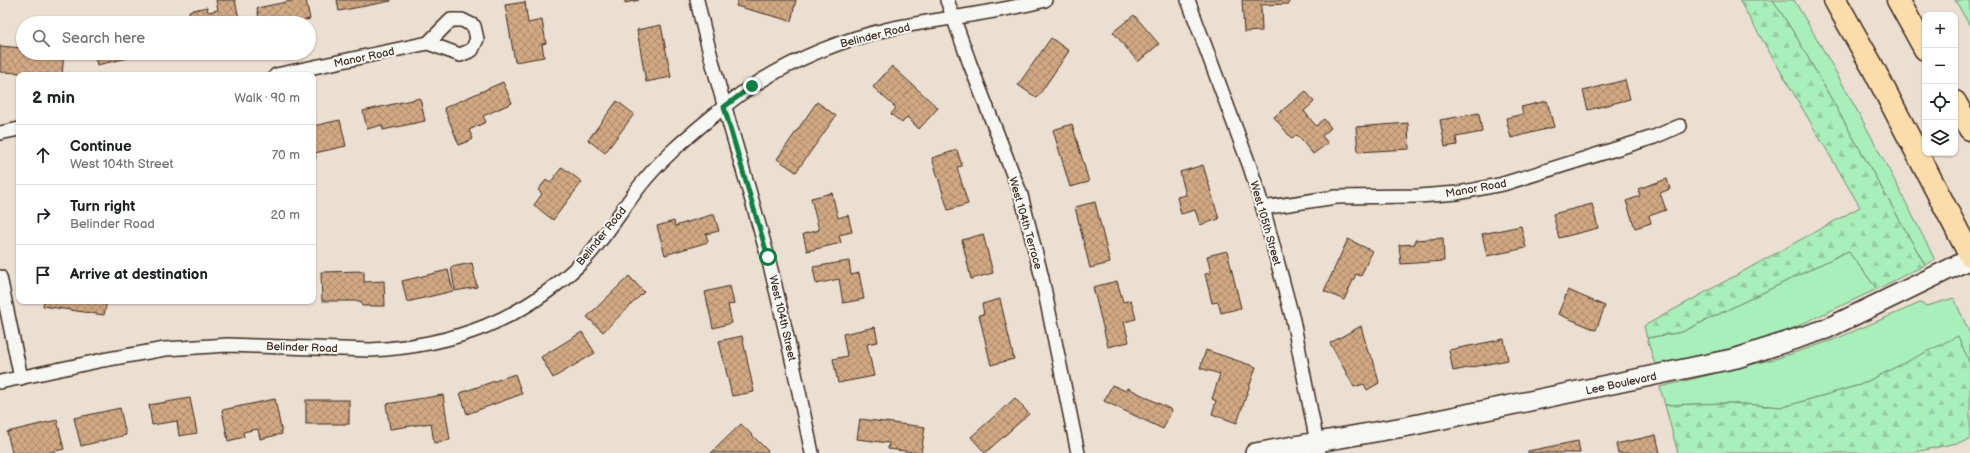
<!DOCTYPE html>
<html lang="en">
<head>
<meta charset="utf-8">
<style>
  :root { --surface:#fff; --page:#f6f6f6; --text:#202124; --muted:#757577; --line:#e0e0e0 }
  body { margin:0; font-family:"Balsamiq Sans",sans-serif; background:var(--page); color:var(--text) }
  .controls { position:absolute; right:12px; top:12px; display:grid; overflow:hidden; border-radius:8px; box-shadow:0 1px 3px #0004 }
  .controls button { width:36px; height:36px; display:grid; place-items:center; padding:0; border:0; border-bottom:1px solid var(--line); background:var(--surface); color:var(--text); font:20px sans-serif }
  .stop { position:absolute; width:12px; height:12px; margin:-9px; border:3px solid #0b8043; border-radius:50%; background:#fff }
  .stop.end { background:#0b8043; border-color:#fff; box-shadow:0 1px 4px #0008 }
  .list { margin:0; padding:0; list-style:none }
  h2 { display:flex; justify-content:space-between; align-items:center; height:52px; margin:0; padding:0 16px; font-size:17px }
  h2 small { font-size:13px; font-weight:400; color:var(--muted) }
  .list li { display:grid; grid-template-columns:26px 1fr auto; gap:12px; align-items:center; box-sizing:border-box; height:60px; padding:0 16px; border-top:1px solid var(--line) }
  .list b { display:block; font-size:15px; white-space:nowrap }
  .list p { margin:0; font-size:13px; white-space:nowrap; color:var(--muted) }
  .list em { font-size:13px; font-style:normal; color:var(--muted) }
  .icon { flex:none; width:22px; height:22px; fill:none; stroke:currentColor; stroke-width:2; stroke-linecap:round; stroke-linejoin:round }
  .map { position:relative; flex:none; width:1970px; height:453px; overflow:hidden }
  .search { position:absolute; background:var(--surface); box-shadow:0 1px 3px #0004; left:16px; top:16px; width:300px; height:44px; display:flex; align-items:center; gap:10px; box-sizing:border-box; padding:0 14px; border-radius:22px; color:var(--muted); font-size:15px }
  .panel { position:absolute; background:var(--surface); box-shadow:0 1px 3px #0004; left:16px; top:72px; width:300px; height:232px; border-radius:8px }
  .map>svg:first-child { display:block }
  .green { fill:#a8efbb; stroke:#728c6c }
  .forest { fill:url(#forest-firs); stroke:#728c6c }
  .building { fill:url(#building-cross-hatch); stroke:#3b2a1e }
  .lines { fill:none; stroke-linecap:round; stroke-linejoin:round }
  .street-casing { stroke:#3b2a1e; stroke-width:16 }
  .secondary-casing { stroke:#3b2a1e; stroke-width:22 }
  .highway-casing { stroke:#3b2a1e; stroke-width:25 }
  .street { stroke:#f6f6f2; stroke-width:13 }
  .secondary { stroke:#f6f6f2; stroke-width:19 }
  .highway { stroke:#fbddab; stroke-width:22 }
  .route { stroke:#0b8043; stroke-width:5 }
  .labels { text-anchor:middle; stroke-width:4; stroke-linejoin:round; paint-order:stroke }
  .street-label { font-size:11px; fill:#3b2a1e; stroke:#f6f6f2 }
</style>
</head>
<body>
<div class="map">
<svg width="1970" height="453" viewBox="0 0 1970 453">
  <defs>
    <pattern id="forest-firs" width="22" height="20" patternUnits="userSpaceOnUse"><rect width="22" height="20" fill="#a8efbb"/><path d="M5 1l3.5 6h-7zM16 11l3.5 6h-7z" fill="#92cda0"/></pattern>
    <pattern id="building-cross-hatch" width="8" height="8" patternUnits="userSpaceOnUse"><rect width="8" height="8" fill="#d1a983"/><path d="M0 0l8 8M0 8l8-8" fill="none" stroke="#ab8a6b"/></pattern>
  </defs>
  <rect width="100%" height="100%" fill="#ebdfd1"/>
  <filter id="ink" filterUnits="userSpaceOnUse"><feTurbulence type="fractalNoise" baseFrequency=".025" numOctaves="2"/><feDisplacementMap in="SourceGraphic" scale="8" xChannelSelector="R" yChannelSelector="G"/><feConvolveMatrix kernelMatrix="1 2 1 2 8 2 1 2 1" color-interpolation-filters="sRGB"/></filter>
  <g filter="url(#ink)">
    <g class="green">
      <path d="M 1773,0 L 1794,0 C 1845,85 1891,172 1935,260 L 1925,265 L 1797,38 Z"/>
      <polygon points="1955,0 1970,0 1970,26"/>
      <polygon points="1848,251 1877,289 1789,330 1737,347 1655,365 1647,338 1682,332"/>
      <polygon points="1954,298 1970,334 1970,364 1958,337 1860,385 1783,407 1729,403 1665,405 1660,387 1778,358 1833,340 1920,303 1927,306"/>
    </g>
    <g class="forest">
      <polygon points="1739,0 1773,0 1797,38 1925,265 1877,289 1848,251 1682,332 1647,338 1644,326 1860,207"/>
      <polygon points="1958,336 1970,364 1970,440 1911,453 1678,453 1665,405 1729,403 1783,407 1860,385"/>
    </g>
    <g class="building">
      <polygon points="216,0 235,0 240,23 183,23 182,19 190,17 189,11 207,7 208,12 218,10"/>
      <polygon points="296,0 306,0 310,19 292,23 260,23 257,8"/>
      <polygon points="337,0 391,0 391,1 339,11"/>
      <polygon points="625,0 639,0 625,3"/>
      <polygon points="738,0 796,0 791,21 736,6"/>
      <polygon points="1242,0 1289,0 1289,4 1261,5 1262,31 1244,32"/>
      <polygon points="525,2 528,23 542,20 546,43 542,44 544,57 515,62 505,5"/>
      <polygon points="1134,15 1159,44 1138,62 1113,32"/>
      <polygon points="661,25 671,77 646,82 637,30"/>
      <polygon points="1051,38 1069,51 1037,98 1018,85"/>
      <polygon points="0,46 23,48 23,53 64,53 62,75 0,72"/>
      <polygon points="94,53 150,53 97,65"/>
      <polygon points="892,66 938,108 919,129 907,117 902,123 891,114 896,108 873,87"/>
      <polygon points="1625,80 1630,99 1588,110 1583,91"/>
      <polygon points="503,82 512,103 483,116 486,122 469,130 473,139 459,145 444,108"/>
      <polygon points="1306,91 1314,102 1304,111 1316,126 1324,119 1331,128 1322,136 1328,143 1313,154 1297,135 1292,139 1274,117"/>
      <polygon points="420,98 425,121 383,130 382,125 367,129 363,111"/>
      <polygon points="617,101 634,114 605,153 588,140"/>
      <polygon points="1547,101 1554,127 1511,138 1506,118 1523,114 1521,107"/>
      <polygon points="817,102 836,116 796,172 777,159"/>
      <polygon points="1479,113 1482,132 1456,137 1457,145 1445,147 1440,120"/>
      <polygon points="340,120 346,146 315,153 316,158 313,159 313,126"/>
      <polygon points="1408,123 1409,149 1358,152 1356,127"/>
      <polygon points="1072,124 1089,182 1070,187 1053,130"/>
      <polygon points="957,150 962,166 957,167 968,204 948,210 932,158"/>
      <polygon points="1203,165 1219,219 1200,225 1195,210 1181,214 1177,197 1186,195 1180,172"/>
      <polygon points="562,167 582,182 553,220 534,205 542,194 538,190 546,180 550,183"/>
      <polygon points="1667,179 1670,189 1660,193 1666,210 1649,216 1651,223 1635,228 1626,201 1640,196 1638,189"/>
      <polygon points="832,193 838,218 848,215 852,232 839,235 841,243 807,251 803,234 819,230 811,198"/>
      <polygon points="1095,202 1110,263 1090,268 1075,207"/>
      <polygon points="1592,204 1598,228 1559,238 1553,214"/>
      <polygon points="714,214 719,231 706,234 708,242 665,255 657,226 674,221 675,226"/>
      <polygon points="1521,226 1526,248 1487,256 1482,234"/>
      <polygon points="983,234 993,273 971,279 962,240"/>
      <polygon points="1443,238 1444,261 1401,264 1399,245 1415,244 1415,240"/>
      <polygon points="1348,239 1372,251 1361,276 1356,274 1344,300 1324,291"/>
      <polygon points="1227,251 1241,308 1221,313 1218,302 1212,303 1205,274 1211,273 1207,256"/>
      <polygon points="849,261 851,275 859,273 864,299 843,303 839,279 816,284 813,267"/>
      <polygon points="472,263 477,287 455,291 451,267"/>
      <polygon points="448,270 453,291 407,302 402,281"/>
      <polygon points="364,271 364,282 384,281 385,306 362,306 361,301 322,301 321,272"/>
      <polygon points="629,276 644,292 603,332 587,317"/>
      <polygon points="1117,281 1123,302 1131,300 1136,319 1124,322 1129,342 1108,347 1093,287"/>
      <polygon points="730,286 734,304 728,305 732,323 713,328 705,292"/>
      <polygon points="1568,290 1605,306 1596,330 1558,314"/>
      <polygon points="1000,299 1014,359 991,365 979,315 984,314 982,304"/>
      <polygon points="44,301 107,301 104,315 43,306"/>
      <polygon points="1361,326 1368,352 1373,359 1379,383 1367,390 1364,384 1354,387 1330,343"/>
      <polygon points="875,327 878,342 867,344 874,376 838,383 833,359 847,356 843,334"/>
      <polygon points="582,332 595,353 553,378 541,357"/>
      <polygon points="742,336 754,392 732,396 719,341"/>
      <polygon points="1504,339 1508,360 1453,371 1449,350"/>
      <polygon points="1206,350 1256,367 1237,423 1212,414 1216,401 1212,399 1220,374 1200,368"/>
      <polygon points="515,374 522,394 467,414 460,393"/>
      <polygon points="1112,385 1126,391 1128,388 1172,410 1163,429 1104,401"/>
      <polygon points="443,395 450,440 434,443 431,423 390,429 386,404"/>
      <polygon points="190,398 197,433 179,436 177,421 152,425 149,405"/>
      <polygon points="1015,398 1029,414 985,453 971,437"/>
      <polygon points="275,399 282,434 260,439 258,429 243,432 244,437 228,441 222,410"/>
      <rect x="306" y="400" width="43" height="24"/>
      <polygon points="120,408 126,435 81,446 74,418"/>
      <polygon points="860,419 925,427 921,453 888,449 889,443 857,439"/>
      <polygon points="57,420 64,449 46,453 12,453 7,432"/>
      <polygon points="741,424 768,451 766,453 711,453"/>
      <polygon points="1656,435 1660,453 1618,453 1616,444"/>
      <polygon points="1578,441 1580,453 1528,453 1528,451"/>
    </g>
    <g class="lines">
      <defs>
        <g id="street">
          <path d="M 697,0 C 716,87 745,171 768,258 C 785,322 798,388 812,453"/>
          <polyline points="947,0 970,64 1021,195 1042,278 1078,453"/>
          <polyline points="1188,0 1250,167 1263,208 1293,320 1319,453"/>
          <polyline points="276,75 428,43 460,55 472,50 477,39 474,26 462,20 451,20 428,43"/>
          <polyline points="0,133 19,129"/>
          <polyline points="1263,208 1336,197 1419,196 1458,193 1503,184 1654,137 1680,126"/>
          <polyline points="0,277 21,378"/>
          <path d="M 0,382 L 103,360 L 165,349 L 228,345 L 370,350 C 454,346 524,320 584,260 C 605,238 621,211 639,187 C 660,160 686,138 713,116 C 726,105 739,94 754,85 C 795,59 841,40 889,29 C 940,18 993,14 1045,0"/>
        </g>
        <polyline id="secondary" points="1255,453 1409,426 1737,358 1826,329 1970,259"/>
        <g id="highway">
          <polyline points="1835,0 1871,64 1970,255"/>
          <polyline points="1898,0 1925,49"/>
          <polyline points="1955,102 1970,129"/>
        </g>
      </defs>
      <use href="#street" class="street-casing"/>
      <use href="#secondary" class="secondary-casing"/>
      <use href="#highway" class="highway-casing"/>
      <use href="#street" class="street"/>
      <use href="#secondary" class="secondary"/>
      <use href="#highway" class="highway"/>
    </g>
  </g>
  <g class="lines" filter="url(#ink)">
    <polyline class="route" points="752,86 724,107 768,257"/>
  </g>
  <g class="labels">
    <g class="street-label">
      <text transform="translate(875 35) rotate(-14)" y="4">Belinder Road</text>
      <text transform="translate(364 57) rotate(-12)" y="4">Manor Road</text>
      <text transform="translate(1476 188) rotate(-10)" y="4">Manor Road</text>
      <text transform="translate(1026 223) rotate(74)" y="4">West 104th Terrace</text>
      <text transform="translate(1266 223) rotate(74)" y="4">West 105th Street</text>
      <text transform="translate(601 236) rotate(-51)" y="4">Belinder Road</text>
      <text transform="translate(783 318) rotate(77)" y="4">West 104th Street</text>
      <text transform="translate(302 347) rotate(2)" y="4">Belinder Road</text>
      <text transform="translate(1621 383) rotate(-12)" y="4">Lee Boulevard</text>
    </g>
  </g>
</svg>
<div class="controls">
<button>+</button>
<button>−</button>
<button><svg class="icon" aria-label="locate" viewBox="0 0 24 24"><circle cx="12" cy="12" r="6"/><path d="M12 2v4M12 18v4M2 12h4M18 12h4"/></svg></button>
<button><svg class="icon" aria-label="layers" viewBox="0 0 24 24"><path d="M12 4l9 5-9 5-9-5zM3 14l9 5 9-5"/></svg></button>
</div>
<div class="stop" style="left:768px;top:257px"></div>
<div class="stop end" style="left:752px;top:86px"></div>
<div class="search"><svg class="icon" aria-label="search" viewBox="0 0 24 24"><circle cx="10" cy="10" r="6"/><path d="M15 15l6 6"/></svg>Search here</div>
<section class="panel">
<h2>2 min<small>Walk · 90 m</small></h2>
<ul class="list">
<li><svg class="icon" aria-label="ahead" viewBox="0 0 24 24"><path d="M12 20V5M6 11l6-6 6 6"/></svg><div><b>Continue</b><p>West 104th Street</p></div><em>70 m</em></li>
<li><svg class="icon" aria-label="right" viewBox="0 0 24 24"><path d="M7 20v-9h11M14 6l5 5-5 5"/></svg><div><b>Turn right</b><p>Belinder Road</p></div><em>20 m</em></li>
<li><svg class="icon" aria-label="arrive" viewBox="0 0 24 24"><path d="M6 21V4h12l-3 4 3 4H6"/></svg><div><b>Arrive at destination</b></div></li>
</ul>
</section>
</div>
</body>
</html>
